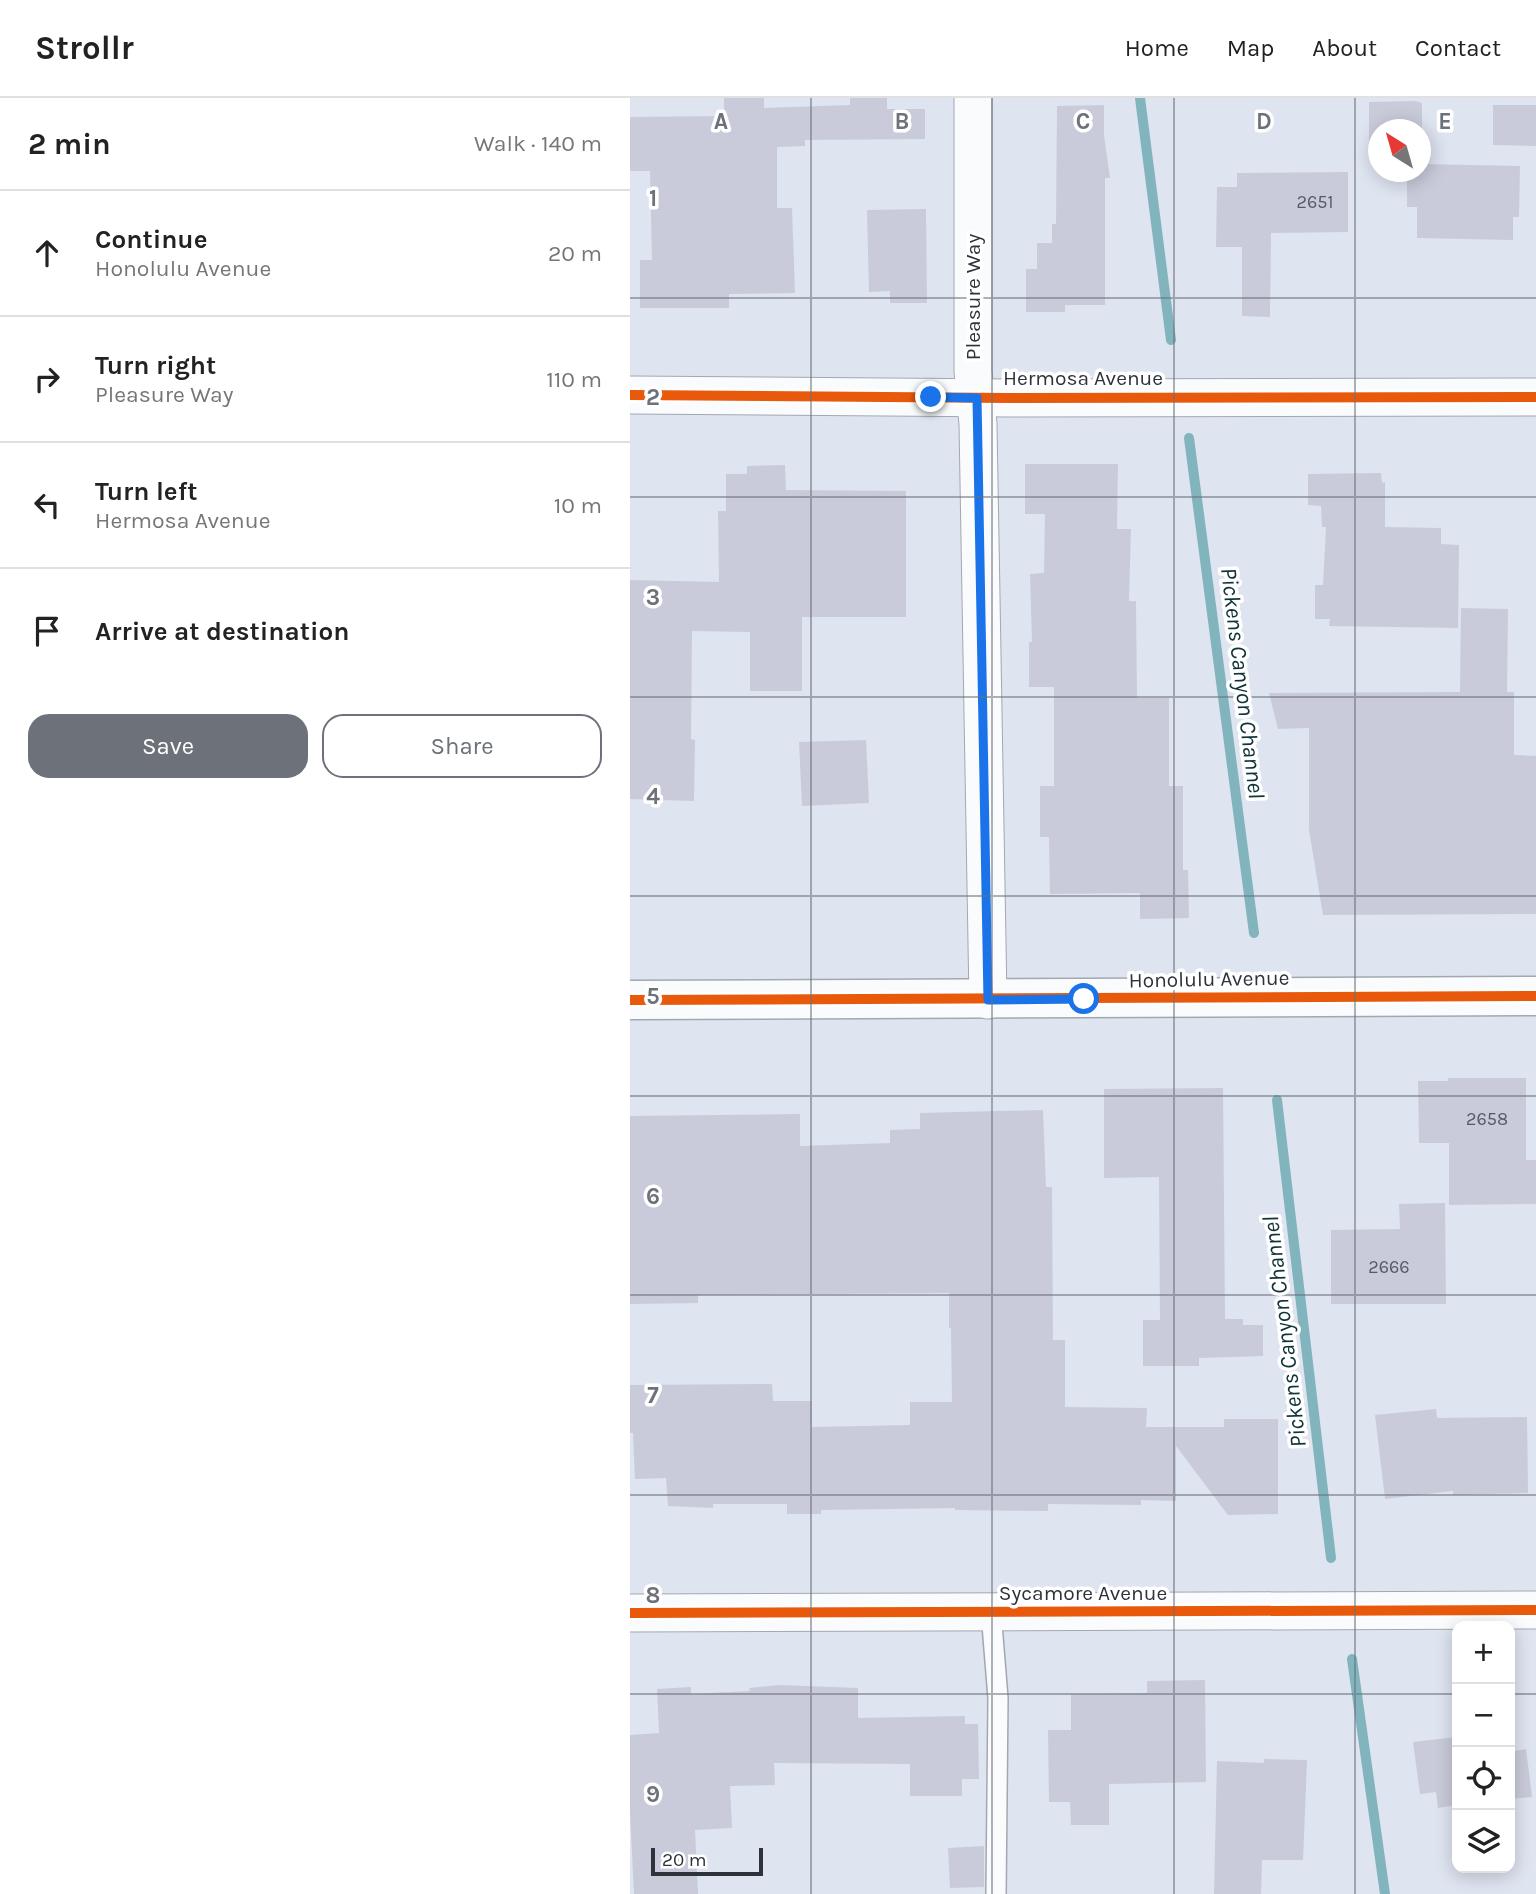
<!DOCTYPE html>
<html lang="en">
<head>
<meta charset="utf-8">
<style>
  :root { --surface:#fff; --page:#f2f2f2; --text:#222; --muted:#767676; --line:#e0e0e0; --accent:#6c717a }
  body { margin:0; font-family:Karla,sans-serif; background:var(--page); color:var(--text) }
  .controls { position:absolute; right:21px; bottom:21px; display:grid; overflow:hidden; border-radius:14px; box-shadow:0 4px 18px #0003 }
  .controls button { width:63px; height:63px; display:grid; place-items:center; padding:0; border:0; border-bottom:2px solid var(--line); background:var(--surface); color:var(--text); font:35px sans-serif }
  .compass { position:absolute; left:738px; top:21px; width:63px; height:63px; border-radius:50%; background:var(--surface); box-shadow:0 4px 18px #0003; rotate:323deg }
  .scale { position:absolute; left:21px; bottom:18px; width:112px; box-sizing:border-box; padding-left:7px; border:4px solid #2e333b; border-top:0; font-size:19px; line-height:24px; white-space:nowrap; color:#2e333b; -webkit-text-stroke:5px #fff; paint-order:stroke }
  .stop { position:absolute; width:21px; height:21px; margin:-16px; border:5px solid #1a73e8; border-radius:50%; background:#fff }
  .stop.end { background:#1a73e8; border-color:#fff; box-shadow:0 2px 7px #0008 }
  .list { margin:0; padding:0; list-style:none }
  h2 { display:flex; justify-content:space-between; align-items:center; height:91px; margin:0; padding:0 28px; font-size:30px }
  h2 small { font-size:23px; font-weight:400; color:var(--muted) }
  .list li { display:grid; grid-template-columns:46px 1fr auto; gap:21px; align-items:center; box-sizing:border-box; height:126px; padding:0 28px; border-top:2px solid var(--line) }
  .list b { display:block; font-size:26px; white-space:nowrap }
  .list p { margin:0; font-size:23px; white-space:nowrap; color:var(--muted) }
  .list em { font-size:23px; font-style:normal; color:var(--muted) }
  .actions { display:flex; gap:14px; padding:21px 28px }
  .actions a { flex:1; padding:16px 0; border:2px solid var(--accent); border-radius:21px; text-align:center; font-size:24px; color:var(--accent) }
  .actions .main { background:var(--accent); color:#fff }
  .icon { flex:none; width:38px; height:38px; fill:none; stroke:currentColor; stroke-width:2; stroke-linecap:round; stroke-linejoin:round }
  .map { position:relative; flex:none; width:906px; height:1796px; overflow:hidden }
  header { display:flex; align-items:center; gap:42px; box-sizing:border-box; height:98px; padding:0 35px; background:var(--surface); border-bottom:2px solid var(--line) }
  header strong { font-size:33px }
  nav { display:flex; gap:38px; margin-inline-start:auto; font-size:24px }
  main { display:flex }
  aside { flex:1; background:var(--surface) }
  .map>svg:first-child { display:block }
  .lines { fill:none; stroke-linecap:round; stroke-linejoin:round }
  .stream { stroke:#82b4bd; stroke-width:10 }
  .building { fill:#c9cbda }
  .lane-casing { stroke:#a3a8b0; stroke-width:22 }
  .street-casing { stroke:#a3a8b0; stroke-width:39 }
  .secondary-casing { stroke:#a3a8b0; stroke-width:41 }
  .lane { stroke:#fafbfd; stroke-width:19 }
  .street { stroke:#fafbfd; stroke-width:37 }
  .secondary { stroke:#fafbfd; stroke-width:38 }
  .cycleway-casing { stroke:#fff; stroke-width:15 }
  .cycleway { stroke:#e8590c; stroke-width:10 }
  .route { stroke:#1a73e8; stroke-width:9 }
  .grid { fill:none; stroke:#6c717a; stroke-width:2; stroke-opacity:0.55 }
  .labels { text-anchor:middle; stroke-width:7; stroke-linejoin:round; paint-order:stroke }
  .number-label { font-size:18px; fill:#565a64 }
  .street-label { font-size:21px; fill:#2e333b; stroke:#fff }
  .water-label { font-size:23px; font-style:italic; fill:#103337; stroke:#fff }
  .grid-label { font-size:23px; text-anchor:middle; font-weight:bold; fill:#6c717a; stroke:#fff; stroke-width:7; stroke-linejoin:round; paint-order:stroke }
</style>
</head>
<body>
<header>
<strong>Strollr</strong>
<nav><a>Home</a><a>Map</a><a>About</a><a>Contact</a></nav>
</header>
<main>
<aside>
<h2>2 min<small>Walk · 140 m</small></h2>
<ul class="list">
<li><svg class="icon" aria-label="ahead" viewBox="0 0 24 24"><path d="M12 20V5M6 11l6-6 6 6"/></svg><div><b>Continue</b><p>Honolulu Avenue</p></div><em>20 m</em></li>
<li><svg class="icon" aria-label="right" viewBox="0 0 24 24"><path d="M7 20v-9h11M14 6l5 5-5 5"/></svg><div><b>Turn right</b><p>Pleasure Way</p></div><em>110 m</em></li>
<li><svg class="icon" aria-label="left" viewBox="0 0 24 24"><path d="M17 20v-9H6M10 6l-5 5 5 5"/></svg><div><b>Turn left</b><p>Hermosa Avenue</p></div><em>10 m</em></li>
<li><svg class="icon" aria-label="arrive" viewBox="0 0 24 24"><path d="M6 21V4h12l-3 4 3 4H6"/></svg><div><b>Arrive at destination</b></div></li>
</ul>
<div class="actions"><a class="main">Save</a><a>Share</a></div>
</aside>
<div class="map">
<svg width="906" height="1796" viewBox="0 0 906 1796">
  <rect width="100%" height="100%" fill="#dee4f0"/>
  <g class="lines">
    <g class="stream">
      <polyline points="510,0 541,242"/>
      <polyline points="559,340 624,835"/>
      <polyline points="647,1002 701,1460"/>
      <polyline points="722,1561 755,1796"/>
    </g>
  </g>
  <g class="building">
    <polygon points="94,0 134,0 134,10 220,7 220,0 257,0 257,11 295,11 295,41 175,42 175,48 147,49 147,110 162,110 165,195 99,196 99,210 10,210 10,162 22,162 20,73 0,73 0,19 94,18"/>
    <polygon points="785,3 792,5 792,45 790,32 748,32 748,45 739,45 739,4"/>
    <polygon points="474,7 474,37 480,80 475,80 475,207 435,207 435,214 396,214 396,171 407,171 407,145 422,145 422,126 426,126 427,8"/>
    <polygon points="863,7 906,7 906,48 863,47"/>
    <polygon points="790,66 890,68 889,119 883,119 883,142 787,140 787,109 777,109 777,74 790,74"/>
    <polygon points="718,74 718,134 641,135 640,219 612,218 612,149 586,149 587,89 607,89 607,75"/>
    <polygon points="296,111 297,205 260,205 260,193 239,194 237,112"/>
    <polygon points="395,366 488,366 487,431 501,431 499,503 506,503 507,600 539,600 539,688 553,688 553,772 558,772 559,820 510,821 510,795 420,796 419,739 410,739 410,688 424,688 424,589 399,589 399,544 402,544 400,476 414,475 415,416 395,416"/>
    <polygon points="155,367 156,392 276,393 276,519 172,519 172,593 120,593 120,534 62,533 61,641 65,642 64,703 0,701 0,482 89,484 88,413 96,413 96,376 117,376 117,368"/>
    <polygon points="751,375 752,385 755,384 755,429 811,430 811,446 829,447 828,530 699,528 700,521 685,521 685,487 693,487 696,429 692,429 691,408 678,407 678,376"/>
    <polygon points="831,510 878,511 877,594 884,594 884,657 906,658 906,816 693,817 679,732 679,630 648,631 639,595 830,594"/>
    <polygon points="236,642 239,705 172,708 169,644"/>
    <polygon points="818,980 896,980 896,1062 906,1062 906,1106 819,1107 819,1045 789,1045 788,983 818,983"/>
    <polygon points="593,990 595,1221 613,1221 613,1227 633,1227 633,1258 569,1260 569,1268 513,1268 513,1222 530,1222 529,1079 474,1080 474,991"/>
    <polygon points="413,1012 416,1089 422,1089 423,1242 435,1242 435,1309 517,1310 516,1329 594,1329 594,1321 648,1321 648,1416 598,1417 546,1348 546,1403 511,1402 511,1407 418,1406 418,1413 325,1412 325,1410 191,1412 191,1416 157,1416 157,1406 83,1406 83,1410 38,1408 36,1380 5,1381 3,1335 0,1335 0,1287 142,1286 143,1303 182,1303 182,1329 280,1327 280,1304 322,1304 321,1230 319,1230 319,1195 68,1197 68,1205 0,1206 0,1018 170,1016 170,1048 260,1045 260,1032 290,1031 290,1015"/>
    <polygon points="815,1105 816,1206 701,1206 701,1132 770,1131 769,1106"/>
    <polygon points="806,1311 807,1320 897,1319 898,1395 823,1397 823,1393 755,1401 745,1317"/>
    <polygon points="575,1582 576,1684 479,1686 479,1727 441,1727 440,1704 419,1704 418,1632 441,1632 441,1596 517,1595 517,1583"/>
    <polygon points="150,1587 228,1590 228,1620 335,1618 335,1626 348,1626 349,1681 332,1681 332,1698 280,1698 280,1666 144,1665 145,1687 100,1688 102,1730 65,1732 68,1796 4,1796 0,1715 0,1637 29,1635 27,1591 61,1589 61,1596 120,1593 119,1590"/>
    <polygon points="880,1632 882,1632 885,1653 896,1651 902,1699 880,1701"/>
    <polygon points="827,1639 827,1707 808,1710 806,1694 790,1696 783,1644"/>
    <polygon points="634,1661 677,1662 673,1762 632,1762 631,1796 584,1796 587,1663 634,1665"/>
    <polygon points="354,1748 354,1789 320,1790 318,1750"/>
  </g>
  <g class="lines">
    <defs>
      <polyline id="lane" points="361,1514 368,1600 366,1796"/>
      <g id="street">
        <polyline points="343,0 343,273 348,326 358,902"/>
        <polyline points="0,297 379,300 906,299"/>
        <polyline points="0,1515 906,1512"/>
      </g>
      <polyline id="secondary" points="0,902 906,898"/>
    </defs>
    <use href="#lane" class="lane-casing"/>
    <use href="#street" class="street-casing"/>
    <use href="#secondary" class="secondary-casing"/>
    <use href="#lane" class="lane"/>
    <use href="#street" class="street"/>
    <use href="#secondary" class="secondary"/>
    <defs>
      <g id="cycleway">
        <polyline points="0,297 379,300 906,299"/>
        <polyline points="0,902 906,898"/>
        <polyline points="0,1515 906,1512"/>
      </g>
    </defs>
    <use href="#cycleway" class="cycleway-casing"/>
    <use href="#cycleway" class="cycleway"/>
  </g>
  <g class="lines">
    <polyline class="route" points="301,299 347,300 358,902 454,901"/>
  </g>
  <path class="grid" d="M 181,0 L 181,1796M 362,0 L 362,1796M 544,0 L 544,1796M 725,0 L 725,1796M 0,200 L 906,200M 0,399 L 906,399M 0,599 L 906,599M 0,798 L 906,798M 0,998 L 906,998M 0,1197 L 906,1197M 0,1397 L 906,1397M 0,1596 L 827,1596M 880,1596 L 906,1596"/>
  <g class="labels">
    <g class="number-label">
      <text x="685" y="110">2651</text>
      <text x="857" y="1027">2658</text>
      <text x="759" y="1175">2666</text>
    </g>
    <g class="street-label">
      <text transform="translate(343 199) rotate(-90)" y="7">Pleasure Way</text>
      <text x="453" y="287">Hermosa Avenue</text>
      <text transform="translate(579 881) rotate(-1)" y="7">Honolulu Avenue</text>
      <text x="453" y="1502">Sycamore Avenue</text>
    </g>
    <g class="water-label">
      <text transform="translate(613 585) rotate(83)" y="8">Pickens Canyon Channel</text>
      <text transform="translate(654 1234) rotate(-97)" y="8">Pickens Canyon Channel</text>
    </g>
  </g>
  <g class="grid-label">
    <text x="91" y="31">A</text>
    <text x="272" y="31">B</text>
    <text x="453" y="31">C</text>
    <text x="634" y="31">D</text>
    <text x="815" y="31">E</text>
    <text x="23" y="108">1</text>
    <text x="23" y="307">2</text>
    <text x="23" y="507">3</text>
    <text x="23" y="706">4</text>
    <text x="23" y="906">5</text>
    <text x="23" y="1106">6</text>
    <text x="23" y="1305">7</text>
    <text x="23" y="1505">8</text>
    <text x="23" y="1704">9</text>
  </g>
</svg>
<div class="controls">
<button>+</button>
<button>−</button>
<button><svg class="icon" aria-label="locate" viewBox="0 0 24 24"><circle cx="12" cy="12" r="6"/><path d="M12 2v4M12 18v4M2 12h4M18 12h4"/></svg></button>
<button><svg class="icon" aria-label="layers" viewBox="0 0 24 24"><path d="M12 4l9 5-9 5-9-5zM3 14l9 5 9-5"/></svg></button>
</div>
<svg class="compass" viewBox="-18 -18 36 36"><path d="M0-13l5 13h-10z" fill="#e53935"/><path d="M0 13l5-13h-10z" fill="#767676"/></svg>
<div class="scale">20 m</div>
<div class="stop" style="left:454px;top:901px"></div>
<div class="stop end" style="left:301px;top:299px"></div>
</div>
</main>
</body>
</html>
